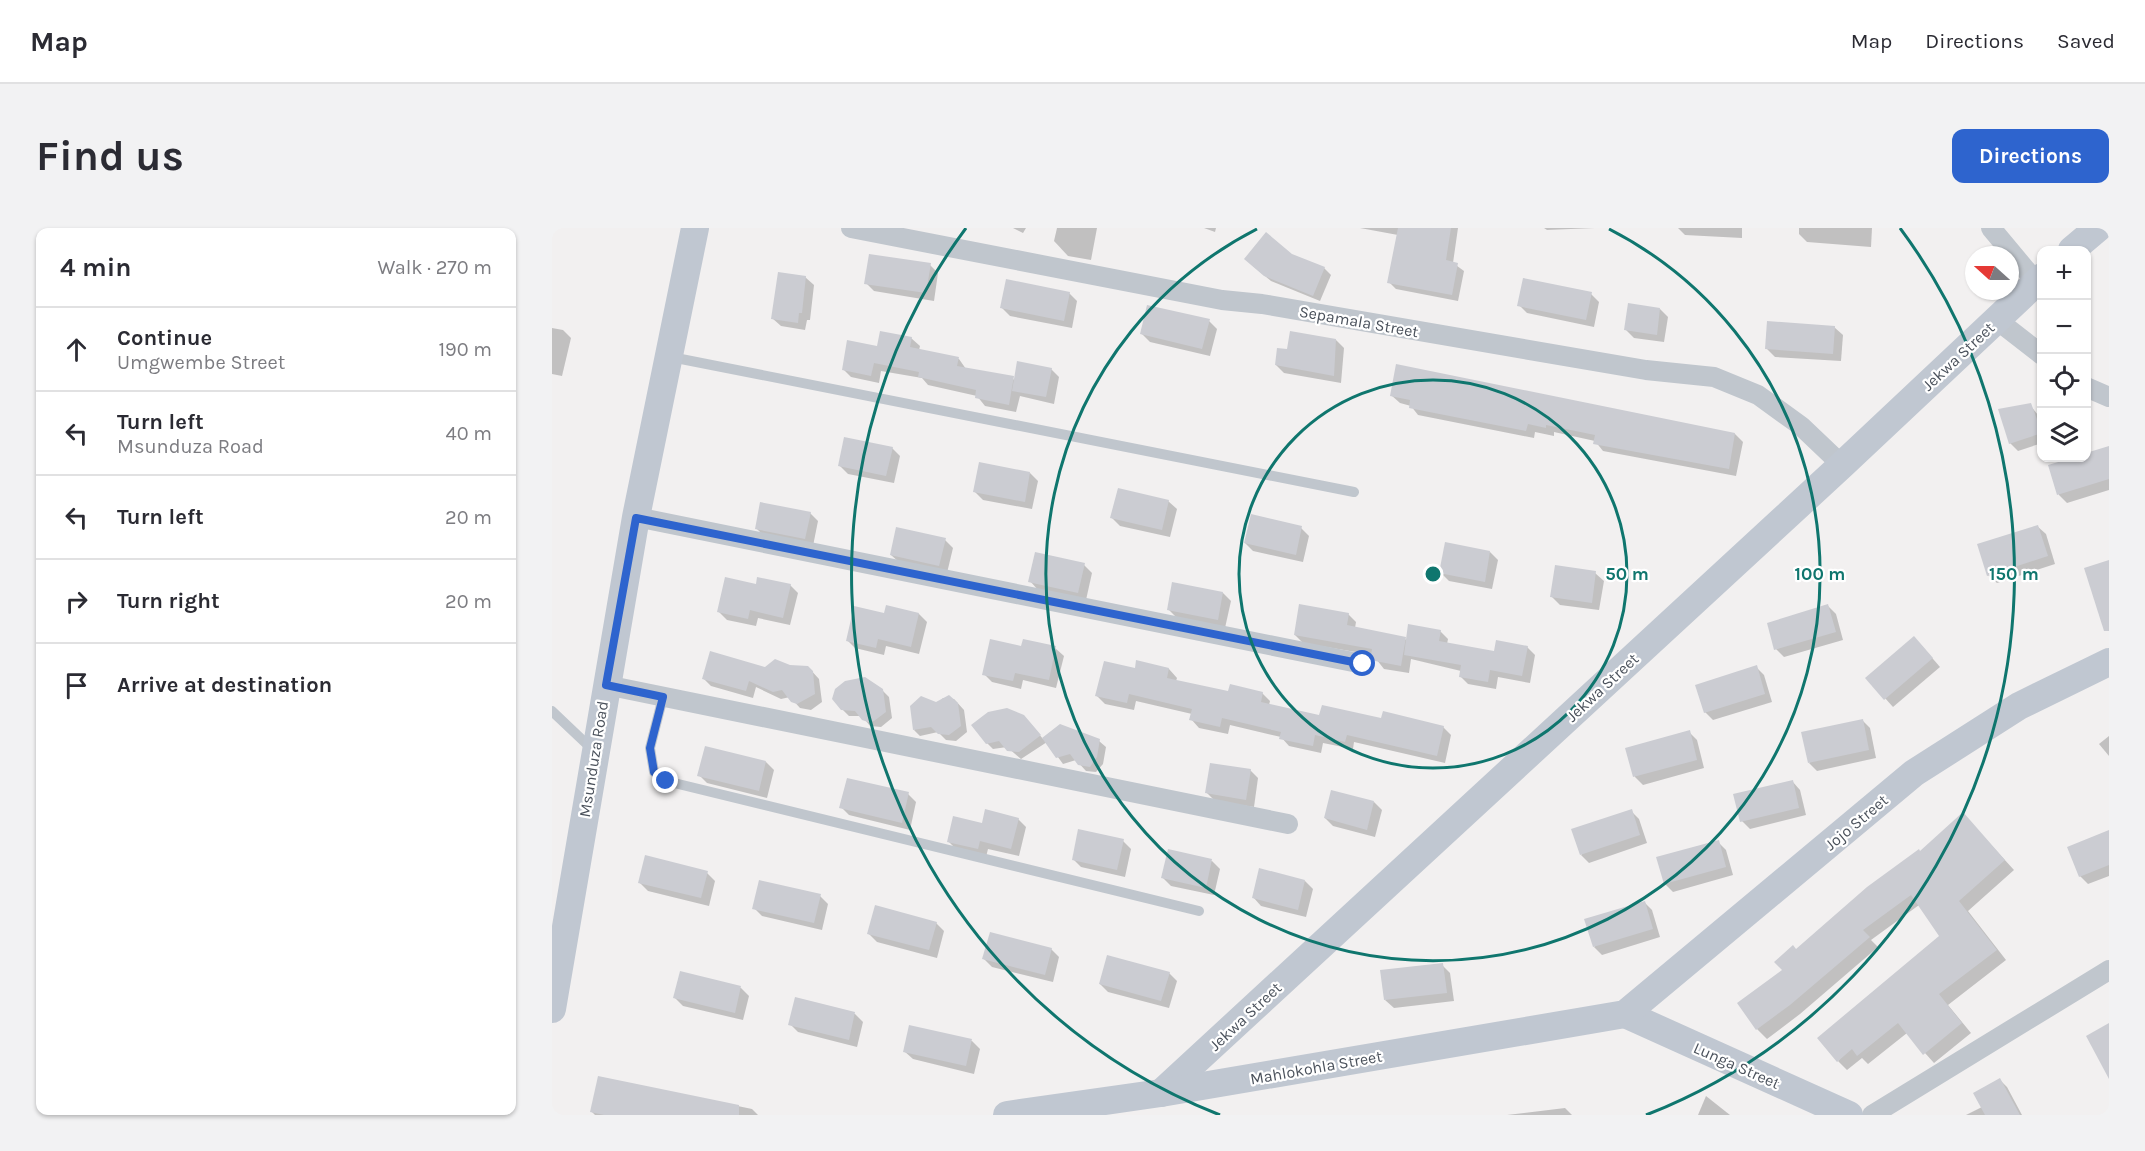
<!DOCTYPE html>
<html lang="en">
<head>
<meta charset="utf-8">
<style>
  :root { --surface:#fff; --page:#f2f2f3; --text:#2b2b33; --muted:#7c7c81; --line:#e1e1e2; --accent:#2e64ce }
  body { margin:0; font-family:Karla,sans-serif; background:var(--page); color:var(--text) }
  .controls { position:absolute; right:18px; top:18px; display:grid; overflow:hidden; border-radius:12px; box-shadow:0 2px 4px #0004 }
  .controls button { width:54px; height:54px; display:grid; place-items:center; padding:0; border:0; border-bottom:2px solid var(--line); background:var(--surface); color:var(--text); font:30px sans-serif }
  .compass { position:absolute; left:1413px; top:18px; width:54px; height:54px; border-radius:50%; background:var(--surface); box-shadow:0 2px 4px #0004; rotate:291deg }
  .stop { position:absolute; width:18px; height:18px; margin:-14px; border:4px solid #2e64ce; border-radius:50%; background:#fff }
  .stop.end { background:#2e64ce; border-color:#fff; box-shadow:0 2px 6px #0008 }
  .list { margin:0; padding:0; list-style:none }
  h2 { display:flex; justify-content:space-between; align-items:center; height:78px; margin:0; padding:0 24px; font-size:26px }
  h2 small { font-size:20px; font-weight:400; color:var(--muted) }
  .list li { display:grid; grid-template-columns:39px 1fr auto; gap:18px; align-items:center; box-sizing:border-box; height:84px; padding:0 24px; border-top:2px solid var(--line) }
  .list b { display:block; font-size:22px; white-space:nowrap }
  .list p { margin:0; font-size:20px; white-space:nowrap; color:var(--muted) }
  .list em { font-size:20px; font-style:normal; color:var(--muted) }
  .icon { flex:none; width:33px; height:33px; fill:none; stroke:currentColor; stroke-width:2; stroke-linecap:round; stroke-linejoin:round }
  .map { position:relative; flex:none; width:1557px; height:887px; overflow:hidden; border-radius:12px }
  header { display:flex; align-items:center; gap:36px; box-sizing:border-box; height:84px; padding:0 30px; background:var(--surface); border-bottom:2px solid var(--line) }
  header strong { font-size:28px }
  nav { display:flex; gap:33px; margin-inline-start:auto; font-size:21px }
  .intro { display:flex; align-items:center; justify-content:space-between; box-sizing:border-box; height:144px; padding:0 36px }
  h1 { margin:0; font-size:42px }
  .button { padding:15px 27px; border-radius:12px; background:var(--accent); color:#fff; font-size:21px; font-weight:700 }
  main { display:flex; gap:36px; padding:0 36px }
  aside { flex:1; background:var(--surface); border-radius:12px; box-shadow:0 2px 4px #0004 }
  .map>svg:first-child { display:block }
  .shadow { fill:#0003 }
  .building { fill:#cbccd2 }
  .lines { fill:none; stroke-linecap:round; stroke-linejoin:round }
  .lane { stroke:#c0c6cd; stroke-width:10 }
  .street { stroke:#c0c6cd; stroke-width:20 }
  .secondary { stroke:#c0c7d1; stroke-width:28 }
  .route { stroke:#2e64ce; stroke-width:8 }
  .ring { fill:none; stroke:#0f766e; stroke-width:3 }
  .labels { text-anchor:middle; stroke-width:4.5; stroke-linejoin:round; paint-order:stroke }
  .street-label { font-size:16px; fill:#4a515b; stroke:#fff }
  .centre { fill:#0f766e; stroke:#fff; stroke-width:3 }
  .ring-label { font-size:18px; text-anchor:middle; font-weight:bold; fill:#0f766e; stroke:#fff; stroke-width:4.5; stroke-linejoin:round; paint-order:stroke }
</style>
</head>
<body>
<header>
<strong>Map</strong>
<nav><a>Map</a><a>Directions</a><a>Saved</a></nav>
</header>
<div class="intro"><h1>Find us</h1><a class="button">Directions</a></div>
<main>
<aside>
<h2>4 min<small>Walk · 270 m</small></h2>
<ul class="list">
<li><svg class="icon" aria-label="ahead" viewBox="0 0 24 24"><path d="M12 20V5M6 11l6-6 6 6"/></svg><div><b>Continue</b><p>Umgwembe Street</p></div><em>190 m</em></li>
<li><svg class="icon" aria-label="left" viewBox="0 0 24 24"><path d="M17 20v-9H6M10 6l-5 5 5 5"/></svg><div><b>Turn left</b><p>Msunduza Road</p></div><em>40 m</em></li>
<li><svg class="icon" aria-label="left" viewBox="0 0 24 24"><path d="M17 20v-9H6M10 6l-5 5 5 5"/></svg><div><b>Turn left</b></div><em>20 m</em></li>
<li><svg class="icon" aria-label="right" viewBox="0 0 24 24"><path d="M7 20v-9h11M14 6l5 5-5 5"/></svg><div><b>Turn right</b></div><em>20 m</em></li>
<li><svg class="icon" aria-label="arrive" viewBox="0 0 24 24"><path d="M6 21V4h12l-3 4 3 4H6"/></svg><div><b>Arrive at destination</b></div></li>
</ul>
</aside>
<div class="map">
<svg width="1557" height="887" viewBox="0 0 1557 887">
  <rect width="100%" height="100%" fill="#f2f0f0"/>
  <g class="shadow">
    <polygon points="461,0 474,0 471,5"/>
    <polygon points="505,0 545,0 539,32 516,28 502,13"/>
    <polygon points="652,0 664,0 663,4"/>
    <polygon points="808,0 906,0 901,35 912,43 906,73 844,61 837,54 846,7"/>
    <polygon points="992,0 1043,0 995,2"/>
    <polygon points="1126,0 1190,0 1190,10 1133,7"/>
    <polygon points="1247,0 1320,0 1319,19 1255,14 1247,6"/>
    <polygon points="739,27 772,40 779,47 768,73 719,53 701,38"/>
    <polygon points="378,37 386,45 382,73 322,63 314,55"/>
    <polygon points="253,49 262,57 258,92 255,92 253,102 229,98 220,90"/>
    <polygon points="517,65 525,73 520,100 458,88 450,80"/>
    <polygon points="1039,66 1047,74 1042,99 975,85 967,77"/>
    <polygon points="1108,81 1116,89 1112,114 1082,110 1074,102"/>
    <polygon points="657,93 665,101 658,128 598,114 590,106"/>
    <polygon points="1282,99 1291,107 1289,133 1223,129 1215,121"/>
    <polygon points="0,100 11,102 19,110 10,148 0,146"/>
    <polygon points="359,110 368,118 367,122 407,131 414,141 464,152 499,141 507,149 502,176 468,168 464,184 433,178 425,168 376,157 370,150 329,143 327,155 299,149 291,141 326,120"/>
    <polygon points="784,112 792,120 789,155 732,145 724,137 736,123"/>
    <polygon points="839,167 1183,206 1191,214 1184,248 1051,223 1043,213 1002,204 1002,208 983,204 982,210 866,187 859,178 848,175"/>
    <polygon points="1478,177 1490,192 1490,215 1466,223 1458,215"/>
    <polygon points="1557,219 1557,262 1515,275 1507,267 1498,238 1525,230 1534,230"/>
    <polygon points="340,220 348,228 342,255 296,246 288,238"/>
    <polygon points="478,245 486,253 480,281 431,272 423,264"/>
    <polygon points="616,273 625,281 618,309 568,298 560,290"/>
    <polygon points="258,285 266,293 261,318 212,308 204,300"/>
    <polygon points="1485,298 1494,306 1503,336 1445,355 1436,347"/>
    <polygon points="749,300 757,308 751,334 701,323 693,315"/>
    <polygon points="393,312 401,320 395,345 348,335 339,327"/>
    <polygon points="938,324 946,332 940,361 897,353 889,345"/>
    <polygon points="532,337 540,345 534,372 486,362 478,353"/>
    <polygon points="1043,345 1052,353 1047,382 1008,377 1000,369"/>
    <polygon points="238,357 246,365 238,397 206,390 204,398 175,392 167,384 205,358"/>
    <polygon points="671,365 679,373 673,400 624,389 616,381"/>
    <polygon points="1276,378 1284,386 1291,412 1232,429 1224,421"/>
    <polygon points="334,386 367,386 375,394 367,426 334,418 332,427 303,420 295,412"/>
    <polygon points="796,386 804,394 803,400 856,412 888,403 896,411 895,416 943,425 975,419 983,427 978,455 946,449 944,461 916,456 908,448 909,443 859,431 857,445 832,441 821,427 751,415 743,407"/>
    <polygon points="1369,417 1388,439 1341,479 1315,450"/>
    <polygon points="470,420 503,420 512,428 504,460 471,452 469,461 440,454 432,446"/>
    <polygon points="256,439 267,451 270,474 259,482 248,480 238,469 229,471 204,459 201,470 159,458 152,451 213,441"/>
    <polygon points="1204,439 1212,447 1220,474 1161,492 1153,484"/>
    <polygon points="617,441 625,450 624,453 677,465 710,465 718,473 717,477 769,489 891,499 899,507 893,535 802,514 801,521 771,515 769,525 737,518 729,509 678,497 676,506 647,500 639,491 640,486 584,473 582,482 553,476 545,468 584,442"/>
    <polygon points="330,462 337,469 340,490 329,499 318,498 310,488 297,488 290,481"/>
    <polygon points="391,470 402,471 412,482 415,504 404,513 394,512 386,504 368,508 362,502"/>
    <polygon points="1310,492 1318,500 1324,530 1265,543 1257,535"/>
    <polygon points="478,495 491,511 547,513 554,519 551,536 544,544 534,543 524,532 511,536 495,514 469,531 455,519 441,521 435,515"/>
    <polygon points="1137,504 1145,512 1152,540 1091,557 1083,549 1075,521"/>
    <polygon points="1557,508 1557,528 1547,516"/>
    <polygon points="214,534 222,542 215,570 155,555 147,547"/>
    <polygon points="698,542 706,550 702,579 663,573 655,565"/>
    <polygon points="1240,553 1248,562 1254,587 1198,601 1190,593"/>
    <polygon points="356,566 364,574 358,602 297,587 289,579"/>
    <polygon points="822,574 830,582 823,609 781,598 773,590"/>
    <polygon points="1079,583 1087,591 1095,615 1037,635 1029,627"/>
    <polygon points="466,591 474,599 467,628 436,621 434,629 404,621 396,613 431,597"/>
    <polygon points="1420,596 1462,642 1416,683 1454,732 1396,777 1419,805 1382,835 1355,805 1316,836 1310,830 1295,842 1286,833 1389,708 1367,677 1319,712 1326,719 1248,786 1215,811 1205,801 1187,776 1232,742 1245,723 1369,625"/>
    <polygon points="1557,607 1557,648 1536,656 1528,648"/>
    <polygon points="571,613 579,621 573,649 529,639 521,631"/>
    <polygon points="1166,614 1174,622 1181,647 1121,664 1113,656"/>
    <polygon points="660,633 668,641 662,667 619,658 611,650"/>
    <polygon points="155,645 163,653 157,678 96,663 88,655"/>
    <polygon points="753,653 761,661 754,689 709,678 701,669"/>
    <polygon points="268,668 276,676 270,702 210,688 202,680"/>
    <polygon points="1092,674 1100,682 1108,709 1050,727 1042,719"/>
    <polygon points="384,695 392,703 385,730 325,714 317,706"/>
    <polygon points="499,721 507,729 501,754 440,739 432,731"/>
    <polygon points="890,737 898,745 902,773 842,780 833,772"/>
    <polygon points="129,745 189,760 197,768 191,792 131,778 123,770"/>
    <polygon points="617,745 625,753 617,780 556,764 548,756"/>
    <polygon points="244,771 303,786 311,794 305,819 246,804 238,796"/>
    <polygon points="420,813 428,821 422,846 361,831 352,823"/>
    <polygon points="47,849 200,881 206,887 43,887 40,884"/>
    <polygon points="1448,852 1455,859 1470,887 1414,887 1430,879"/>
    <polygon points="1154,868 1178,887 1146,887"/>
    <polygon points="1013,880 1020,887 955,887"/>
  </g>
  <g class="building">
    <polygon points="846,0 899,0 894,32 906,35 900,67 835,55"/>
    <polygon points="714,4 740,26 773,39 761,68 712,48 692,31"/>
    <polygon points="317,26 379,35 374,65 312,56"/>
    <polygon points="226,44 254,48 250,85 247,85 246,95 219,91"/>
    <polygon points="971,50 1040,64 1034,92 965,78"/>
    <polygon points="454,51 518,64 512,93 448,80"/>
    <polygon points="1076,75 1108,80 1105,107 1072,102"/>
    <polygon points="595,77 658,91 650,121 588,106"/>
    <polygon points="1215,93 1283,98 1281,126 1213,121"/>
    <polygon points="328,103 360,109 358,119 407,129 405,138 462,148 457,177 423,170 424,162 366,149 367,144 322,135 319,148 290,142 295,112 325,118"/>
    <polygon points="738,103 784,111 782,148 723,137 725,120 735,121"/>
    <polygon points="465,133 500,140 494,169 460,163"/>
    <polygon points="844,136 1183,205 1177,241 1041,216 1043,207 994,197 994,200 976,196 974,203 857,180 858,172 838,168"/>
    <polygon points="1479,175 1490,205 1457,216 1446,181"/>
    <polygon points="292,209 341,219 334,248 286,238"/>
    <polygon points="1557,218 1557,251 1505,267 1496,237 1520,230 1534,230 1534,225"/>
    <polygon points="427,234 478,244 473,274 421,264"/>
    <polygon points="566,260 617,272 610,302 558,290"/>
    <polygon points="208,274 259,284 253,311 203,301"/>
    <polygon points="699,286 750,298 744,327 692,315"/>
    <polygon points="1486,297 1496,328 1435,348 1425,316"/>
    <polygon points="344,299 394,310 387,338 338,327"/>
    <polygon points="893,314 938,323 933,354 887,345"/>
    <polygon points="483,324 533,335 526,365 476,354"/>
    <polygon points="1557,332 1557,403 1552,403 1532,340"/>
    <polygon points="1003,337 1044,343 1040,375 998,369"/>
    <polygon points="173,349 204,356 205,349 239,356 231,390 198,382 196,391 165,384"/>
    <polygon points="620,354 671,364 666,392 615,382"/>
    <polygon points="747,376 797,385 795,397 854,409 849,438 823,433 819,427 820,421 742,407"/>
    <polygon points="1276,376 1284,404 1222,422 1215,395"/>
    <polygon points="334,377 367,385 359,419 326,411 324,420 294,413 302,378 332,385"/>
    <polygon points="856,396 889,402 887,413 942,423 944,412 976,418 970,448 938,442 936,454 907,449 909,437 852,427"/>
    <polygon points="1362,408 1381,430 1332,472 1313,450"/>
    <polygon points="438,411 469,418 471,411 504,418 497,452 463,445 461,453 430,447"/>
    <polygon points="158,423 213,439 223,431 238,437 256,438 261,443 263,466 245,476 239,474 230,462 221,464 197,453 194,463 150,451"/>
    <polygon points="584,432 617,440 615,450 676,463 678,456 711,464 709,474 767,487 770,477 829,490 831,483 892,498 885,528 795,507 793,514 763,507 761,518 727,511 729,504 670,490 668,499 637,492 640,481 577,466 575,475 543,468 552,433 583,440"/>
    <polygon points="1205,437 1213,466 1152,485 1143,457"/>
    <polygon points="313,449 331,461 334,484 322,493 316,494 310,492 303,483 289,482 280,471 283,461 293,453"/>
    <polygon points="397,467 406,475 409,498 397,507 386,506 379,499 361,502 358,478 369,468 384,474"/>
    <polygon points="455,480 472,487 489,507 467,524 455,523 447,513 434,516 419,497 436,484"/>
    <polygon points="1311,491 1317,522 1256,535 1249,504"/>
    <polygon points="508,496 548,511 545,529 538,539 526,537 518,526 504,530 490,510"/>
    <polygon points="1138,502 1145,532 1081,549 1073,520"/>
    <polygon points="153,518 214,533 207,563 145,548"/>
    <polygon points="658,535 699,541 694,572 653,565"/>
    <polygon points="295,550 357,564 350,595 287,580"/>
    <polygon points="1241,552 1247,580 1188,594 1181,566"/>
    <polygon points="779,562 822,573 815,602 772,590"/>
    <polygon points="433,581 467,590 459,621 428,613 426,621 395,614 401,588 430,595"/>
    <polygon points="1080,581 1088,607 1028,627 1019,601"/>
    <polygon points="1411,584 1453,632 1407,673 1445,722 1387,766 1410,795 1371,827 1346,795 1305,828 1300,821 1285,834 1265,810 1387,708 1359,667 1311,702 1318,709 1238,777 1204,802 1185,775 1230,742 1222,734 1241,717 1244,721 1315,659 1367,621 1368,623"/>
    <polygon points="526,601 572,611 565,642 520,632"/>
    <polygon points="1557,602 1557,637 1527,649 1515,619"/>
    <polygon points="1167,612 1174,639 1112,656 1104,629"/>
    <polygon points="616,621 660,631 654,660 609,650"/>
    <polygon points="93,627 156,643 149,670 86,655"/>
    <polygon points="707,640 753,652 746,682 700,670"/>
    <polygon points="207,652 269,666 262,695 200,681"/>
    <polygon points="1093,673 1101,701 1041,719 1032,691"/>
    <polygon points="323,677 385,694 377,722 315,706"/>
    <polygon points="438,704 500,720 493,747 430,731"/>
    <polygon points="555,727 618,744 609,773 547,756"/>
    <polygon points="891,735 895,765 832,772 828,742"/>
    <polygon points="128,743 189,758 183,785 121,770"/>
    <polygon points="243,769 303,784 297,812 236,797"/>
    <polygon points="1557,795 1557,851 1534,808"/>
    <polygon points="357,797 420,811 414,838 351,824"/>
    <polygon points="46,848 187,877 187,887 52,887 38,884"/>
    <polygon points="1448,850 1468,887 1433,887 1421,865"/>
  </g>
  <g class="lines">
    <g class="lane">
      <polyline points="119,129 802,264"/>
      <polyline points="111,469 98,520 102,544 114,553 647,683"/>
      <polyline points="0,483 41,522"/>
    </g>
    <g class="street">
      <polyline points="299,0 670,72 710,76 1094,142 1162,149 1206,167 1249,198 1290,237"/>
      <polyline points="1439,0 1484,54"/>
      <polyline points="1445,92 1490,127"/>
      <polyline points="1534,159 1557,169"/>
      <polyline points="84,289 811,436"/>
      <polyline points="54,457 736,596"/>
      <polyline points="1320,887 1557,742"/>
    </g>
    <g class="secondary">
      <polyline points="1520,22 1546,0"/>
      <polyline points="0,781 84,289 143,0"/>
      <polyline points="1073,786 1297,887"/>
      <polyline points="609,865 1290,237 1490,49"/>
      <polyline points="455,887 609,865 1073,786 1362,545 1467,478 1557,434"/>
    </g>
  </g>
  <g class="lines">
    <polyline class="route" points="114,553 102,544 98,520 111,469 54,457 84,290 811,436"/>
  </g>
  <g class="ring">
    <circle cx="881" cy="346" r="194"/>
    <path d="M1057 1A387 387 0 1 1 705 1"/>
    <path d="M668 887A581 581 0 0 1 414 0M1348 0A581 581 0 0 1 1094 887"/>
  </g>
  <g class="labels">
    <g class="street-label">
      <text transform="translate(807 93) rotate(10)" y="6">Sepamala Street</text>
      <text transform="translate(1406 128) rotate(-43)" y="6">Jekwa Street</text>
      <text transform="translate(1050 459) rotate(-43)" y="6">Jekwa Street</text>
      <text transform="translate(41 531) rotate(-81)" y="6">Msunduza Road</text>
      <text transform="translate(1304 594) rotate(-40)" y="6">Jojo Street</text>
      <text transform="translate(693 788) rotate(-43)" y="6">Jekwa Street</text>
      <text transform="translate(1185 837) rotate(24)" y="6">Lunga Street</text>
      <text transform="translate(764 839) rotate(-10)" y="6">Mahlokohla Street</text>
    </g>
  </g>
  <circle cx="881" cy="346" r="9" class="centre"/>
  <g class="ring-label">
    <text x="1075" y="352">50 m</text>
    <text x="1268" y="352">100 m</text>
    <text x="1462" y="352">150 m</text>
  </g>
</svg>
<div class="controls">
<button>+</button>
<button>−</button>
<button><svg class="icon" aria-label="locate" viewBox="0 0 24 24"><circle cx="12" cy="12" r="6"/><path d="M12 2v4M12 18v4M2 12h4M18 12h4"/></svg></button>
<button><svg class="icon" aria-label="layers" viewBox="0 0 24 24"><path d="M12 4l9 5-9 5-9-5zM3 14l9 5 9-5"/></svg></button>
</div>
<svg class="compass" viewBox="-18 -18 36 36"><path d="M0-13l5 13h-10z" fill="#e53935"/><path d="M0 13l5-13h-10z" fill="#7c7c81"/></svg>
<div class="stop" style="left:811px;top:436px"></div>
<div class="stop end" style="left:114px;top:553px"></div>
</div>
</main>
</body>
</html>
